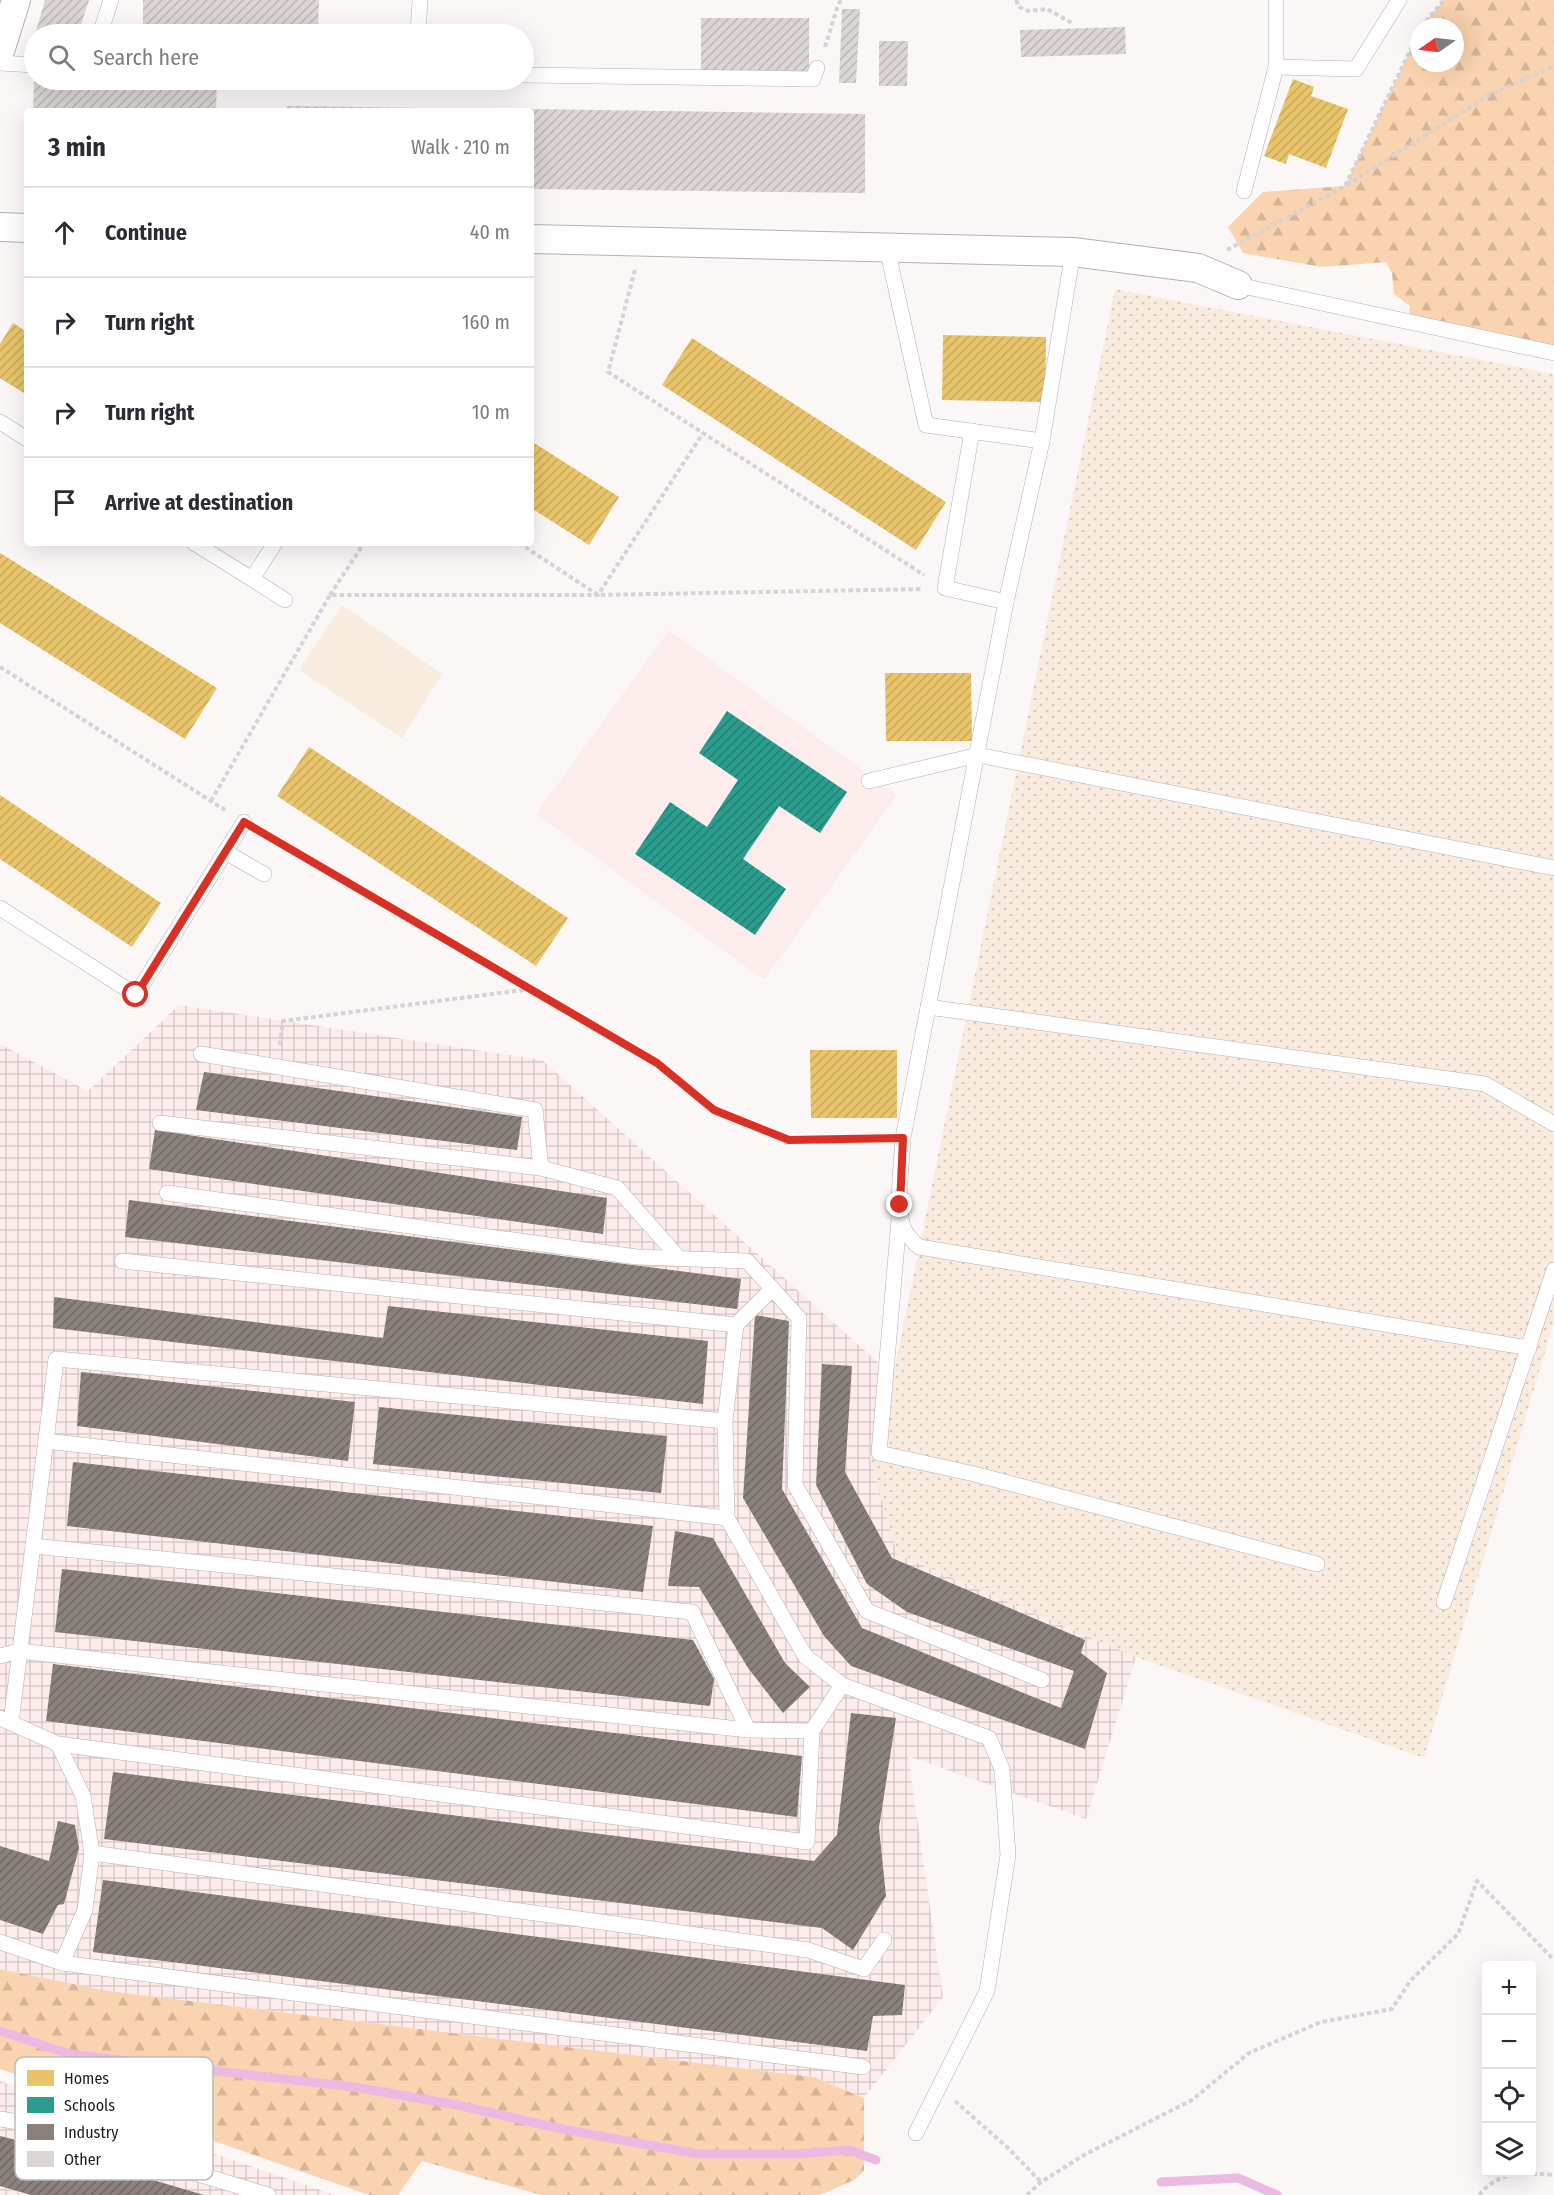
<!DOCTYPE html>
<html lang="en">
<head>
<meta charset="utf-8">
<style>
  :root { --surface:#fff; --page:#f2f2f3; --text:#2b2b33; --muted:#7c7c81; --line:#e1e1e2 }
  body { margin:0; font-family:"Fira Sans Condensed",sans-serif; background:var(--page); color:var(--text) }
  .controls { position:absolute; right:18px; bottom:18px; display:grid; overflow:hidden; border-radius:6px; box-shadow:0 6px 24px #0002 }
  .controls button { width:54px; height:54px; display:grid; place-items:center; padding:0; border:0; border-bottom:2px solid var(--line); background:var(--surface); color:var(--text); font:30px sans-serif }
  .compass { position:absolute; left:1410px; top:18px; width:54px; height:54px; border-radius:50%; background:var(--surface); box-shadow:0 6px 24px #0002; rotate:256deg }
  .stop { position:absolute; width:18px; height:18px; margin:-14px; border:4px solid #d93025; border-radius:50%; background:#fff }
  .stop.end { background:#d93025; border-color:#fff; box-shadow:0 2px 6px #0008 }
  .list { margin:0; padding:0; list-style:none }
  h2 { display:flex; justify-content:space-between; align-items:center; height:78px; margin:0; padding:0 24px; font-size:26px }
  h2 small { font-size:20px; font-weight:400; color:var(--muted) }
  .list li { display:grid; grid-template-columns:39px 1fr auto; gap:18px; align-items:center; box-sizing:border-box; height:90px; padding:0 24px; border-top:2px solid var(--line) }
  .list b { display:block; font-size:22px; white-space:nowrap }
  .list em { font-size:20px; font-style:normal; color:var(--muted) }
  .icon { flex:none; width:33px; height:33px; fill:none; stroke:currentColor; stroke-width:2; stroke-linecap:round; stroke-linejoin:round }
  .map { position:relative; flex:none; width:1554px; height:2195px; overflow:hidden }
  .search { position:absolute; background:var(--surface); box-shadow:0 6px 24px #0002; left:24px; top:24px; width:510px; height:66px; display:flex; align-items:center; gap:15px; box-sizing:border-box; padding:0 21px; border-radius:33px; color:var(--muted); font-size:22px }
  .panel { position:absolute; background:var(--surface); box-shadow:0 6px 24px #0002; left:24px; top:108px; width:510px; height:438px; border-radius:6px }
  .map>svg:first-child { display:block }
  .built { fill:#fdecec }
  .industrial { fill:url(#industrial-grid) }
  .green { fill:url(#green-dots) }
  .forest { fill:url(#forest-firs) }
  .pitch { fill:#faebdf }
  .homes { fill:url(#homes-hatch) }
  .schools { fill:url(#schools-hatch) }
  .industry { fill:url(#industry-hatch) }
  .lines { fill:none; stroke-linecap:round; stroke-linejoin:round }
  .stream { stroke:#ecb9e3; stroke-width:9 }
  .building { fill:url(#building-hatch) }
  .lane-casing { stroke:#b5b0b0; stroke-width:16 }
  .street-casing { stroke:#b5b0b0; stroke-width:30 }
  .path { stroke:#d5d3d3; stroke-width:4; stroke-dasharray:4.5 3; stroke-linecap:butt }
  .lane { stroke:#fefefe; stroke-width:15 }
  .street { stroke:#fefefe; stroke-width:28 }
  .route { stroke:#d93025; stroke-width:8 }
  .key { fill:#fff; stroke:#bcbbbb; stroke-width:1.5 }
  .key-label { font-size:16px; fill:#211b1b }
</style>
</head>
<body>
<div class="map">
<svg width="1554" height="2195" viewBox="0 0 1554 2195">
  <defs>
    <pattern id="industrial-grid" width="8" height="8" patternUnits="userSpaceOnUse" patternTransform="scale(1.5)"><rect width="8" height="8" fill="#fdecec"/><path d="M0 4h8M4 0v8" fill="none" stroke="#d9caca"/></pattern>
    <pattern id="green-dots" width="8" height="8" patternUnits="userSpaceOnUse" patternTransform="scale(1.5)"><rect width="8" height="8" fill="#faebdf"/><path d="M2 2h.1M6 6h.1" fill="none" stroke="#d6c9bf" stroke-width="1.8" stroke-linecap="round"/></pattern>
    <pattern id="forest-firs" width="22" height="20" patternUnits="userSpaceOnUse" patternTransform="scale(1.5)"><rect width="22" height="20" fill="#fad3b0"/><path d="M5 1l3.5 6h-7zM16 11l3.5 6h-7z" fill="#d6b597"/></pattern>
    <pattern id="homes-hatch" width="6" height="6" patternUnits="userSpaceOnUse" patternTransform="scale(1.5)"><rect width="6" height="6" fill="#e9c46a"/><path d="M-1 1l2-2M0 6l6-6M5 7l2-2" fill="none" stroke="#c8a85b"/></pattern>
    <pattern id="schools-hatch" width="6" height="6" patternUnits="userSpaceOnUse" patternTransform="scale(1.5)"><rect width="6" height="6" fill="#2a9d8f"/><path d="M-1 1l2-2M0 6l6-6M5 7l2-2" fill="none" stroke="#247f74"/></pattern>
    <pattern id="industry-hatch" width="6" height="6" patternUnits="userSpaceOnUse" patternTransform="scale(1.5)"><rect width="6" height="6" fill="#8a817c"/><path d="M-1 1l2-2M0 6l6-6M5 7l2-2" fill="none" stroke="#706965"/></pattern>
    <pattern id="building-hatch" width="6" height="6" patternUnits="userSpaceOnUse" patternTransform="scale(1.5)"><rect width="6" height="6" fill="#dbd5d4"/><path d="M-1 1l2-2M0 6l6-6M5 7l2-2" fill="none" stroke="#bcb6b5"/></pattern>
  </defs>
  <rect width="100%" height="100%" fill="#fbf7f7"/>
  <polygon class="built" points="669,630 897,795 764,980 536,814"/>
  <g class="industrial">
    <polygon points="179,1005 542,1060 893,1376 870,1457 897,1554 1136,1657 1086,1819 908,1756 943,1997 864,2098 814,2077 108,1991 0,1969 0,1044 88,1091"/>
    <polygon points="0,2081 335,2195 0,2195"/>
  </g>
  <polygon class="green" points="1115,289 1554,374 1554,1322 1424,1758 1136,1657 897,1554 870,1457 893,1376"/>
  <g class="forest">
    <polygon points="1444,0 1554,0 1554,353 1408,321 1410,306 1394,294 1392,273 1386,262 1322,267 1243,253 1228,227 1263,192 1345,186 1419,32 1419,63 1455,63 1455,27 1421,27"/>
    <polygon points="0,1969 108,1991 814,2077 864,2098 864,2171 854,2180 820,2195 541,2195 422,2161 398,2195 369,2195 90,2098 0,2069"/>
  </g>
  <polygon class="pitch" points="342,605 442,674 402,738 299,670"/>
  <g class="homes">
    <polygon points="1293,79 1314,87 1311,96 1348,109 1326,168 1289,154 1286,164 1264,156"/>
    <polygon points="13,323 27,332 27,395 0,378 0,344"/>
    <polygon points="943,335 1046,337 1045,402 942,400"/>
    <polygon points="692,338 946,502 916,550 662,385"/>
    <polygon points="531,441 619,497 589,545 531,508"/>
    <polygon points="0,553 217,688 185,739 0,623"/>
    <polygon points="885,673 971,673 972,741 886,741"/>
    <polygon points="309,747 568,918 536,966 277,796"/>
    <polygon points="0,795 161,903 132,947 0,859"/>
    <polygon points="810,1050 897,1050 897,1118 811,1118"/>
  </g>
  <polygon class="schools" points="727,711 847,792 820,833 779,806 743,859 786,889 755,935 635,854 670,802 707,827 738,780 699,753"/>
  <g class="industry">
    <polygon points="204,1072 522,1117 517,1150 196,1110"/>
    <polygon points="155,1130 607,1198 603,1234 149,1169"/>
    <polygon points="129,1200 741,1279 737,1309 125,1237"/>
    <polygon points="54,1297 383,1338 388,1306 708,1341 703,1404 53,1328"/>
    <polygon points="755,1315 789,1321 782,1489 862,1628 1061,1708 1074,1671 907,1612 867,1584 816,1485 822,1364 852,1366 845,1472 892,1558 1085,1640 1081,1653 1107,1673 1085,1749 851,1666 824,1636 743,1498"/>
    <polygon points="81,1372 355,1402 348,1461 77,1426"/>
    <polygon points="379,1407 667,1436 661,1493 373,1464"/>
    <polygon points="73,1462 653,1526 643,1592 67,1526"/>
    <polygon points="675,1531 713,1538 785,1663 810,1687 783,1713 748,1668 699,1587 668,1586"/>
    <polygon points="62,1569 693,1640 714,1679 710,1706 55,1632"/>
    <polygon points="53,1664 802,1756 797,1817 46,1721"/>
    <polygon points="851,1713 896,1718 879,1828 886,1896 853,1950 822,1928 104,1839 113,1772 814,1861 837,1835"/>
    <polygon points="58,1821 75,1825 79,1848 64,1904 58,1905 43,1934 0,1920 0,1846 49,1861"/>
    <polygon points="103,1880 905,1985 902,2015 873,2016 867,2051 93,1952"/>
    <polygon points="0,2136 24,2142 204,2195 31,2195 0,2186"/>
  </g>
  <g class="lines">
    <g class="stream">
      <polyline points="0,2031 69,2054 354,2087 457,2105 566,2130 698,2154 797,2154 849,2150 876,2160"/>
      <polyline points="1161,2182 1238,2178 1277,2195"/>
    </g>
  </g>
  <g class="building">
    <polygon points="45,0 89,0 78,34 47,34 36,31"/>
    <polygon points="143,0 319,0 318,32 143,28"/>
    <polygon points="842,9 860,9 856,83 839,83"/>
    <polygon points="701,18 809,18 809,71 701,70"/>
    <polygon points="1125,27 1126,54 1021,57 1020,30"/>
    <polygon points="879,41 908,41 907,86 879,86"/>
    <polygon points="34,82 217,84 216,111 33,111"/>
    <polygon points="287,106 496,109 496,111 287,111"/>
    <polygon points="531,109 865,114 865,193 531,189"/>
  </g>
  <g class="lines">
    <defs>
      <g id="lane">
        <polyline points="100,34 111,0"/>
        <polyline points="418,34 420,0"/>
        <polyline points="0,63 34,65"/>
        <polyline points="1276,67 1356,69 1399,0"/>
        <polyline points="524,75 813,79 817,68"/>
        <polyline points="1244,191 1276,67 1276,0"/>
        <polyline points="887,248 926,425 1042,441"/>
        <path d="M 1073,252 L 1042,441 L 1006,602 L 903,1138 C 902,1161 895,1209 904,1229 C 907,1236 913,1241 919,1247 L 1529,1348"/>
        <polyline points="1238,285 1554,353"/>
        <polyline points="0,422 27,439"/>
        <polyline points="972,431 945,588 1006,602"/>
        <polyline points="194,543 252,579 275,543"/>
        <polyline points="252,579 285,600"/>
        <polyline points="869,781 978,755 1554,868"/>
        <polyline points="225,852 264,874"/>
        <polyline points="0,908 136,995 244,822"/>
        <polyline points="928,1007 1485,1084 1554,1124"/>
        <polyline points="160,1123 541,1168 535,1110 201,1054"/>
        <polyline points="541,1168 617,1188 679,1258"/>
        <polyline points="167,1193 637,1257 747,1261 799,1318 795,1485 867,1611 1042,1680"/>
        <polyline points="899,1220 879,1453 974,1474 1317,1564"/>
        <polyline points="122,1261 736,1325 725,1421 727,1518 805,1656 842,1685 989,1738 1002,1769 1008,1855 987,1991 916,2133"/>
        <polyline points="736,1325 772,1289"/>
        <polyline points="46,1441 727,1518"/>
        <polyline points="33,1546 692,1612 748,1730"/>
        <polyline points="1444,1602 1554,1270"/>
        <polyline points="0,1656 19,1651 748,1730 812,1731"/>
        <polyline points="0,1718 58,1744 807,1842 812,1731 842,1685"/>
        <polyline points="11,1723 56,1359 725,1421"/>
        <polyline points="58,1744 83,1796 92,1853 85,1910 62,1963"/>
        <polyline points="92,1853 808,1950 864,1969 884,1940"/>
        <polyline points="0,1942 62,1963 863,2067"/>
        <polyline points="0,2119 35,2125 268,2195"/>
      </g>
      <g id="street">
        <polyline points="0,51 16,0"/>
        <polyline points="0,227 27,228"/>
        <polyline points="531,239 1073,252 1198,268 1238,285"/>
      </g>
    </defs>
    <use href="#lane" class="lane-casing"/>
    <use href="#street" class="street-casing"/>
    <g class="path">
      <polyline points="1016,0 1019,7 1028,11 1047,9 1072,23"/>
      <polyline points="1421,27 1444,0"/>
      <polyline points="825,47 838,5 841,0"/>
      <polyline points="1347,185 1489,95 1554,66"/>
      <polyline points="1227,250 1345,186 1419,32"/>
      <polyline points="635,270 608,372 924,575"/>
      <polyline points="519,543 598,595 923,589"/>
      <polyline points="330,595 364,543"/>
      <polyline points="0,667 225,810"/>
      <polyline points="211,801 330,595 598,595 703,433"/>
      <polyline points="262,833 657,1063 714,1110 789,1140 881,1138"/>
      <polyline points="280,1045 283,1021 531,989"/>
      <polyline points="955,2101 1008,2148 1041,2182"/>
      <polyline points="1027,2195 1041,2182 1084,2155 1192,2100 1249,2053 1321,2022 1392,2009 1411,1980 1458,1934 1477,1881 1554,1960"/>
      <path d="M 1479,2195 C 1500,2170 1524,2173 1554,2175"/>
    </g>
    <use href="#lane" class="lane"/>
    <use href="#street" class="street"/>
  </g>
  <g class="lines">
    <polyline class="route" points="136,995 244,822 657,1063 714,1110 789,1140 903,1138 900,1205"/>
  </g>
  <rect x="15" y="2057" width="198" height="123" rx="9" class="key"/>
  <rect x="27" y="2070" width="27" height="16" fill="#e9c46a"/>
  <rect x="27" y="2097" width="27" height="16" fill="#2a9d8f"/>
  <rect x="27" y="2124" width="27" height="16" fill="#8a817c"/>
  <rect x="27" y="2151" width="27" height="16" fill="#dbd5d4"/>
  <g class="key-label">
    <text x="64" y="2084">Homes</text>
    <text x="64" y="2111">Schools</text>
    <text x="64" y="2138">Industry</text>
    <text x="64" y="2165">Other</text>
  </g>
</svg>
<div class="controls">
<button>+</button>
<button>−</button>
<button><svg class="icon" aria-label="locate" viewBox="0 0 24 24"><circle cx="12" cy="12" r="6"/><path d="M12 2v4M12 18v4M2 12h4M18 12h4"/></svg></button>
<button><svg class="icon" aria-label="layers" viewBox="0 0 24 24"><path d="M12 4l9 5-9 5-9-5zM3 14l9 5 9-5"/></svg></button>
</div>
<svg class="compass" viewBox="-18 -18 36 36"><path d="M0-13l5 13h-10z" fill="#e53935"/><path d="M0 13l5-13h-10z" fill="#7c7c81"/></svg>
<div class="stop" style="left:136px;top:995px"></div>
<div class="stop end" style="left:900px;top:1205px"></div>
<div class="search"><svg class="icon" aria-label="search" viewBox="0 0 24 24"><circle cx="10" cy="10" r="6"/><path d="M15 15l6 6"/></svg>Search here</div>
<section class="panel">
<h2>3 min<small>Walk · 210 m</small></h2>
<ul class="list">
<li><svg class="icon" aria-label="ahead" viewBox="0 0 24 24"><path d="M12 20V5M6 11l6-6 6 6"/></svg><div><b>Continue</b></div><em>40 m</em></li>
<li><svg class="icon" aria-label="right" viewBox="0 0 24 24"><path d="M7 20v-9h11M14 6l5 5-5 5"/></svg><div><b>Turn right</b></div><em>160 m</em></li>
<li><svg class="icon" aria-label="right" viewBox="0 0 24 24"><path d="M7 20v-9h11M14 6l5 5-5 5"/></svg><div><b>Turn right</b></div><em>10 m</em></li>
<li><svg class="icon" aria-label="arrive" viewBox="0 0 24 24"><path d="M6 21V4h12l-3 4 3 4H6"/></svg><div><b>Arrive at destination</b></div></li>
</ul>
</section>
</div>
</body>
</html>
